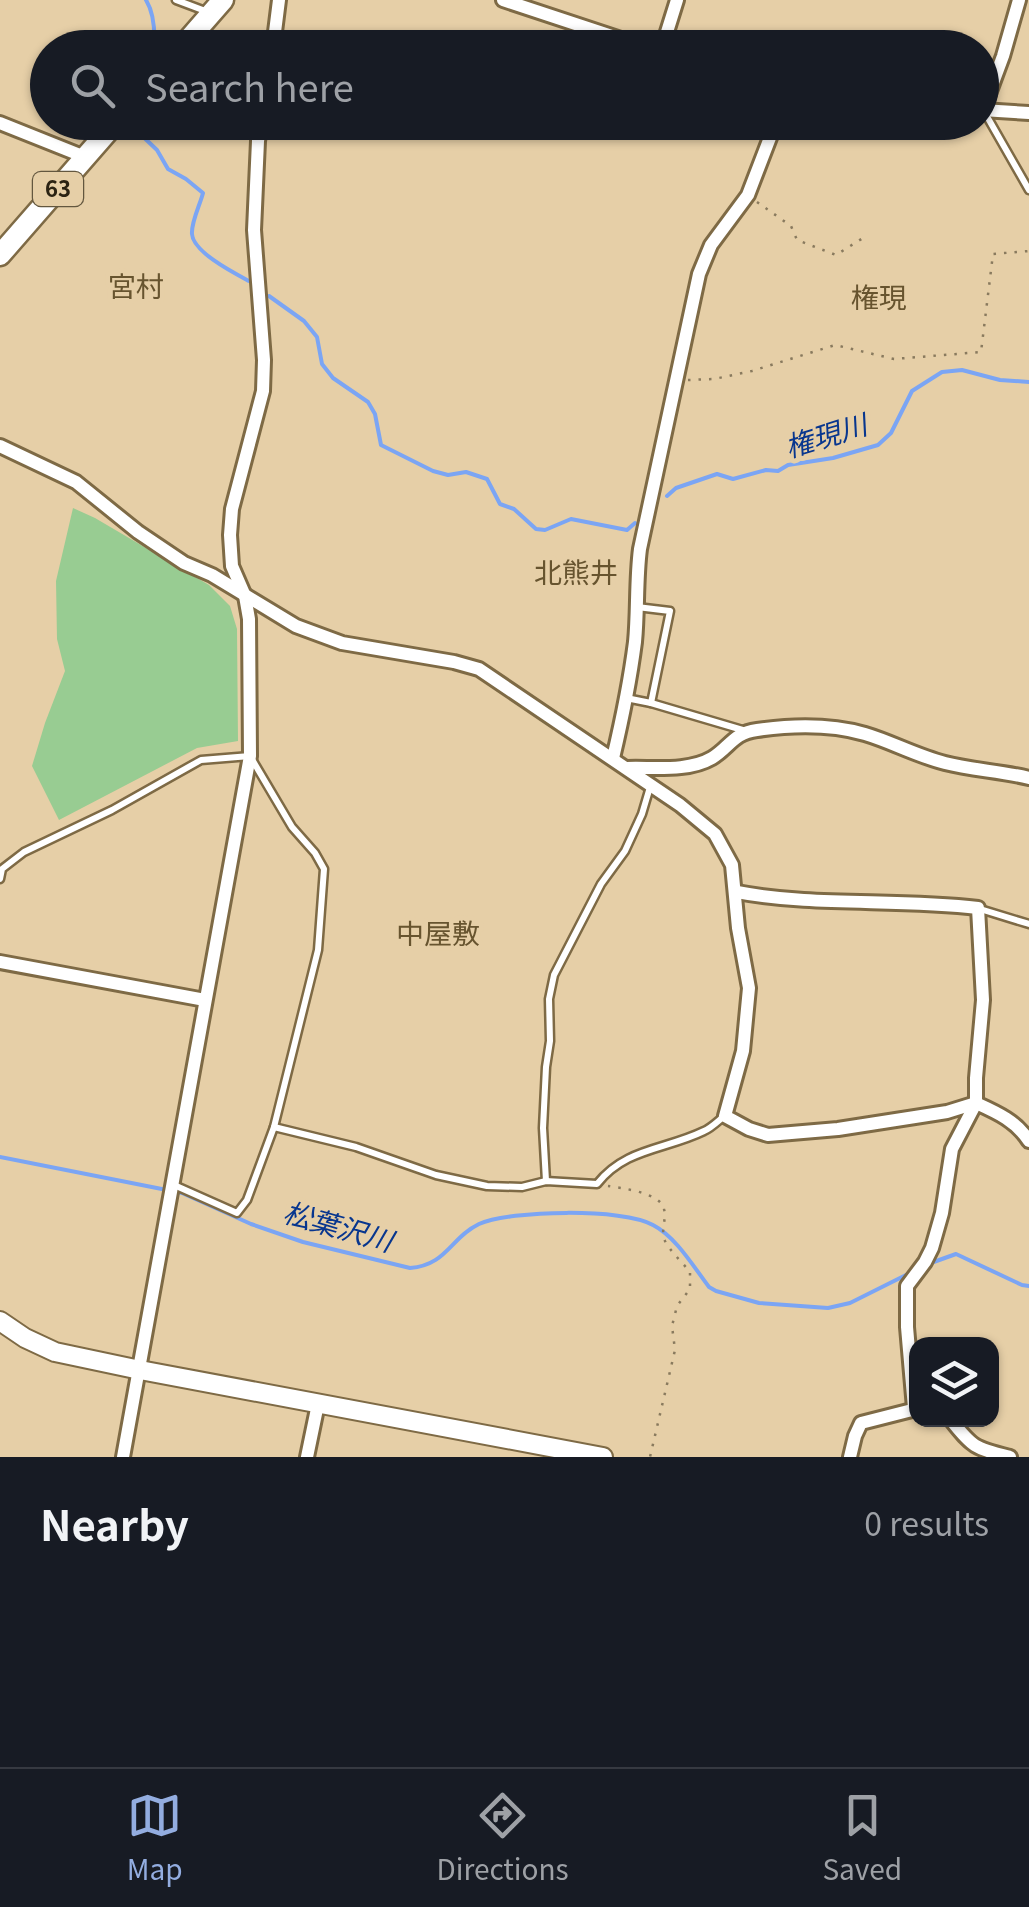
<!DOCTYPE html>
<html lang="en">
<head>
<meta charset="utf-8">
<style>
  :root { --surface:#171b24; --page:#20242c; --text:#f1f3f6; --muted:#9ea1a6; --line:#363941; --accent:#93ade0 }
  body { margin:0; font-family:Georgia,"Noto Sans JP",serif; background:var(--page); color:var(--text) }
  .controls { position:absolute; right:30px; bottom:30px; display:grid; overflow:hidden; border-radius:20px; box-shadow:0 2px 8px #0004 }
  .controls button { width:90px; height:90px; display:grid; place-items:center; padding:0; border:0; border-bottom:2px solid var(--line); background:var(--surface); color:var(--text); font:50px sans-serif }
  .list { margin:0; padding:0; list-style:none }
  h2 { display:flex; justify-content:space-between; align-items:center; height:130px; margin:0; padding:0 40px; font-size:42px }
  h2 small { font-size:32px; font-weight:400; color:var(--muted) }
  .icon { flex:none; width:55px; height:55px; fill:none; stroke:currentColor; stroke-width:2; stroke-linecap:round; stroke-linejoin:round }
  .map { position:relative; flex:none; width:1029px; height:1457px; overflow:hidden }
  .search { position:absolute; background:var(--surface); box-shadow:0 2px 8px #0004; left:30px; right:30px; top:30px; height:110px; display:flex; align-items:center; gap:25px; box-sizing:border-box; padding:0 35px; border-radius:55px; color:var(--muted); font-size:38px }
  .sheet { height:310px; background:var(--surface) }
  nav { display:flex; justify-content:space-around; align-items:center; box-sizing:border-box; height:140px; border-top:2px solid var(--line); background:var(--surface); font-size:28px; color:var(--muted) }
  nav a { display:grid; justify-items:center; gap:5px }
  nav .on { color:var(--accent) }
  .map>svg:first-child { display:block }
  .green { fill:#98cc92 }
  .lines { fill:none; stroke-linecap:round; stroke-linejoin:round }
  .stream { stroke:#7ba5f4; stroke-width:4 }
  .lane-casing { stroke:#7e6a45; stroke-width:11 }
  .street-casing { stroke:#7e6a45; stroke-width:18 }
  .secondary-casing { stroke:#7e6a45; stroke-width:22 }
  .primary-casing { stroke:#7e6a45; stroke-width:25 }
  .path { stroke:#897a5e; stroke-width:2.5; stroke-dasharray:2.5 8; stroke-linecap:butt }
  .lane { stroke:#fff; stroke-width:6 }
  .street { stroke:#fff; stroke-width:12 }
  .secondary { stroke:#fff; stroke-width:18 }
  .primary { stroke:#fff; stroke-width:20 }
  .labels { text-anchor:middle; stroke-width:10; stroke-linejoin:round; paint-order:stroke }
  .shield { fill:#e6cfa7; stroke:#63573f; stroke-width:2.5 }
  .shield-label { font-size:22px; font-weight:bold; fill:#2b2313 }
  .neighbourhood-label { font-size:28px; fill:#67542f; stroke:#e6cfa7 }
  .water-label { font-size:28px; font-style:italic; fill:#08368e; stroke:#e6cfa7 }
</style>
</head>
<body>
<div class="map">
<svg width="1029" height="1457" viewBox="0 0 1029 1457">
  <rect width="100%" height="100%" fill="#e6cfa7"/>
  <polygon class="green" points="73,508 95,518 209,585 230,606 237,629 238,741 197,748 59,820 32,766 45,723 65,671 57,639 56,581"/>
  <g class="lines">
    <g class="stream">
      <path d="M 146,0 C 154,13 155,32 154,48"/>
      <path d="M 138,122 L 136,130 L 157,150 L 168,169 L 186,179 L 203,193 C 200,205 191,222 192,234 C 193,252 234,273 249,281"/>
      <polyline points="269,296 304,321 317,337 322,364 333,378 368,402 375,414 381,445 433,471 448,475 466,472 487,479 500,504 514,509 536,529 545,530 571,519 627,530 635,523"/>
      <polyline points="667,496 676,488 717,474 733,479 766,470 778,471 788,465 833,458 878,445 891,433 912,391 942,372 962,370 1000,380 1029,382"/>
      <path d="M 0,1157 L 182,1193 L 251,1224 L 303,1242 L 410,1268 C 447,1265 450,1238 479,1224 C 511,1210 623,1208 653,1225 C 676,1237 693,1266 709,1287 L 716,1291 L 759,1303 L 828,1308 L 850,1303 L 910,1273"/>
      <polyline points="928,1264 956,1254 1022,1285 1029,1286"/>
    </g>
    <defs>
      <g id="lane">
        <polyline points="176,0 208,12"/>
        <polyline points="985,113 1029,190"/>
        <polyline points="626,698 651,703 670,611 637,607"/>
        <polyline points="651,703 746,731"/>
        <polyline points="0,879 2,869 24,852 112,810 201,760 250,756 292,827 315,853 324,869 318,950 274,1127 247,1200 237,1213 174,1185"/>
        <polyline points="980,909 1029,924"/>
        <path d="M 274,1127 L 356,1147 L 436,1175 L 487,1186 L 522,1187 L 546,1181 L 597,1184 C 625,1148 665,1150 704,1131 C 711,1128 717,1122 723,1117"/>
        <polyline points="546,1181 543,1128 546,1067 550,1041 549,999 554,975 601,884 625,851 642,814 650,787"/>
      </g>
      <g id="street">
        <polyline points="503,0 633,43 653,48"/>
        <polyline points="273,48 279,0"/>
        <polyline points="662,48 677,0"/>
        <polyline points="982,110 1029,113"/>
        <polyline points="983,110 1003,56 1019,0"/>
        <polyline points="0,123 85,157"/>
        <path d="M 0,446 L 76,482 L 138,532 L 184,563 L 212,575 L 296,626 L 342,643 L 454,662 L 479,669 L 680,805 L 715,834 L 732,865 L 738,928 L 749,988 L 743,1051 L 725,1116 L 749,1129 L 768,1135 L 838,1129 L 947,1112 L 976,1103 C 998,1113 1016,1121 1029,1141"/>
        <path d="M 613,758 C 622,720 630,681 635,642 C 638,611 636,580 640,549 L 699,274 L 711,245 L 748,195 L 776,122"/>
        <path d="M 627,768 C 653,767 688,772 712,758 C 730,747 733,733 757,730 C 792,725 830,724 865,734 C 892,742 917,756 945,763 C 972,770 1001,771 1029,778"/>
        <path d="M 737,892 C 816,907 898,898 978,908 L 983,1000 L 976,1078 L 976,1103 L 952,1149 L 942,1213 L 932,1248 L 925,1262 L 907,1286 L 907,1327 L 914,1408"/>
        <polyline points="0,962 205,1000"/>
        <path d="M 951,1420 C 973,1448 975,1448 1010,1457"/>
        <polyline points="123,1457 250,756 249,619 245,596 232,566 230,535 232,509 263,391 264,360 254,230 258,141 261,122"/>
        <polyline points="307,1457 318,1404"/>
        <polyline points="850,1457 855,1436 861,1423 916,1409"/>
      </g>
      <polyline id="secondary" points="0,1321 25,1338 55,1352 140,1370 603,1457"/>
      <g id="primary">
        <polyline points="181,48 223,0"/>
        <polyline points="0,255 116,122"/>
      </g>
    </defs>
    <use href="#lane" class="lane-casing"/>
    <use href="#street" class="street-casing"/>
    <use href="#secondary" class="secondary-casing"/>
    <use href="#primary" class="primary-casing"/>
    <g class="path">
      <polyline points="757,202 791,226 797,240 836,255 863,238"/>
      <polyline points="688,380 714,379 752,371 835,345 894,359 981,352 993,254 1029,251"/>
      <path d="M 608,1186 C 622,1188 661,1193 664,1209 C 667,1220 660,1229 665,1241 C 671,1252 682,1262 690,1272 L 690,1289 L 677,1306 L 672,1326 L 675,1350 L 650,1457"/>
    </g>
    <use href="#lane" class="lane"/>
    <use href="#street" class="street"/>
    <use href="#secondary" class="secondary"/>
    <use href="#primary" class="primary"/>
  </g>
  <g class="labels">
    <rect class="shield" x="33" y="172" width="50" height="34" rx="8"/>
    <g class="shield-label">
      <text x="58" y="197">63</text>
    </g>
    <g class="neighbourhood-label">
      <text x="136" y="297">宮村</text>
      <text x="879" y="308">権現</text>
      <text x="576" y="583">北熊井</text>
      <text x="438" y="944">中屋敷</text>
    </g>
    <g class="water-label">
      <text transform="translate(826 436) rotate(-17)" y="10">権現川</text>
      <text transform="translate(338 1227) rotate(16)" y="10">松葉沢川</text>
    </g>
  </g>
</svg>
<div class="controls">
<button><svg class="icon" aria-label="layers" viewBox="0 0 24 24"><path d="M12 4l9 5-9 5-9-5zM3 14l9 5 9-5"/></svg></button>
</div>
<div class="search"><svg class="icon" aria-label="search" viewBox="0 0 24 24"><circle cx="10" cy="10" r="6"/><path d="M15 15l6 6"/></svg>Search here</div>
</div>
<section class="sheet">
<h2>Nearby<small>0 results</small></h2>
<ul class="list">
</ul>
</section>
<nav>
<a class="on"><svg class="icon" aria-label="map" viewBox="0 0 24 24"><path d="M3 6l6-2 6 2 6-2v14l-6 2-6-2-6 2zM9 4v14M15 6v14"/></svg>Map</a>
<a><svg class="icon" aria-label="directions" viewBox="0 0 24 24"><path d="M12 3l9 9-9 9-9-9zM9 14v-3h6M13 9l2 2-2 2"/></svg>Directions</a>
<a><svg class="icon" aria-label="saved" viewBox="0 0 24 24"><path d="M7 4h10v16l-5-4-5 4z"/></svg>Saved</a>
</nav>
</body>
</html>
